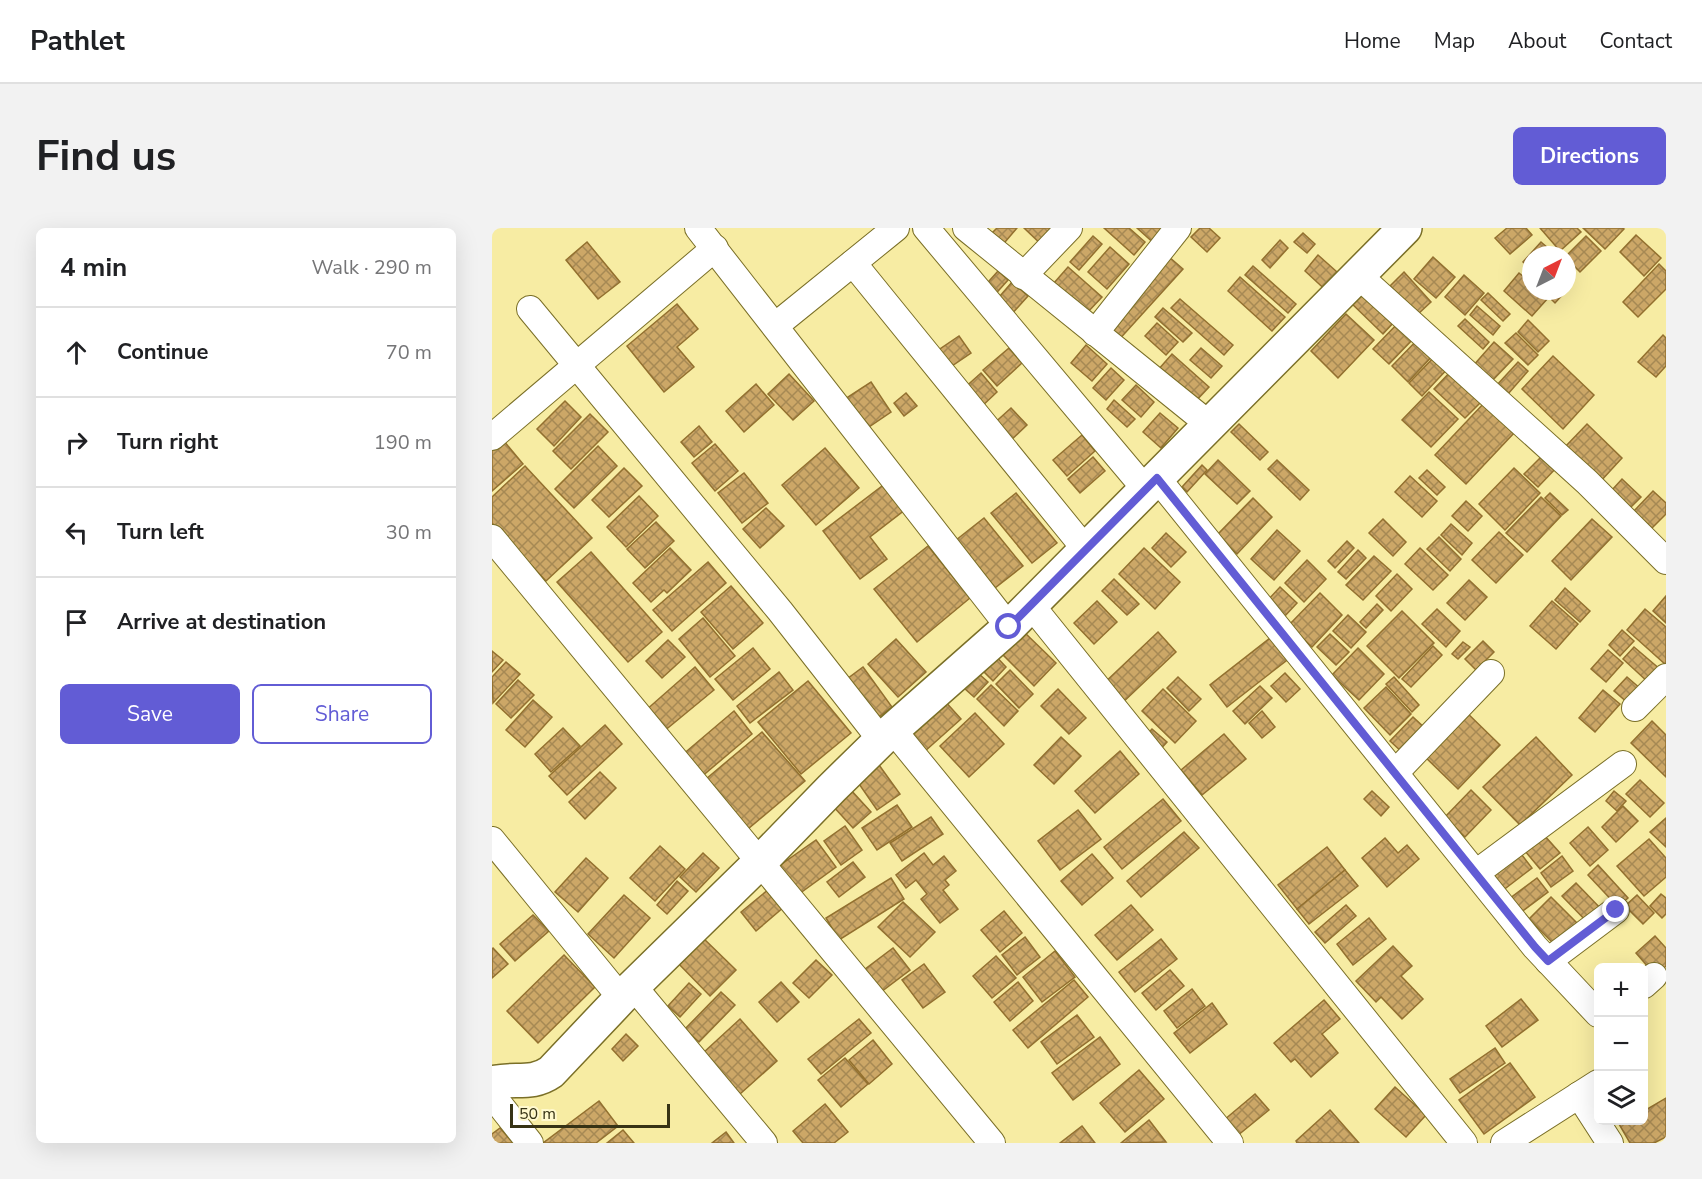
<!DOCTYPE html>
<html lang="en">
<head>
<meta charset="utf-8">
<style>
  :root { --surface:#fff; --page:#f2f2f2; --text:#202124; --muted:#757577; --line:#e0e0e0; --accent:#625cd5 }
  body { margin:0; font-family:"Nunito Sans",sans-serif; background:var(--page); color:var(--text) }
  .controls { position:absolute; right:18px; bottom:18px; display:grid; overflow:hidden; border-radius:9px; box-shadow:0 6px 24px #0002 }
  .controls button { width:54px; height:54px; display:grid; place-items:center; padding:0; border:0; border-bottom:2px solid var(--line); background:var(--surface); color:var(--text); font:30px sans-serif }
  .compass { position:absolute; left:1030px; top:18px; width:54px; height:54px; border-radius:50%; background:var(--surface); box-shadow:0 6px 24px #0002; rotate:42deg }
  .scale { position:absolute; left:18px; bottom:15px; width:160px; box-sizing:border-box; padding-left:6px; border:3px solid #373315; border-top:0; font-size:16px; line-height:21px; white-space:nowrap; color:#373315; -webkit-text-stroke:4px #fff9ce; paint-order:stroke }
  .stop { position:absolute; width:18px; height:18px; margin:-14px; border:4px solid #625cd5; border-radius:50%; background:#fff }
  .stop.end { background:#625cd5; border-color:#fff; box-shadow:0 2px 6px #0008 }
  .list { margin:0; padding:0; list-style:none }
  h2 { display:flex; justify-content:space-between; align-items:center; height:78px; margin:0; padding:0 24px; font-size:26px }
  h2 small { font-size:20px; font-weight:400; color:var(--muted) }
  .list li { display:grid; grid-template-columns:39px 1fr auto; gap:18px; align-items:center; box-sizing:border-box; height:90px; padding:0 24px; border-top:2px solid var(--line) }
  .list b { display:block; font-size:22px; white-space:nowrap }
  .list em { font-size:20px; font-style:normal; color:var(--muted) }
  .actions { display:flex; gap:12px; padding:18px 24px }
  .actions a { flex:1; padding:14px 0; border:2px solid var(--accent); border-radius:9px; text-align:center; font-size:21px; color:var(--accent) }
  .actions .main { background:var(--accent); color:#fff }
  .icon { flex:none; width:33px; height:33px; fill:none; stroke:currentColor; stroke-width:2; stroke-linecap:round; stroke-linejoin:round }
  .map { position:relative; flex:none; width:1174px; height:915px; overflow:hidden; border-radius:9px }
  header { display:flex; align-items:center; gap:36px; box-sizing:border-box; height:84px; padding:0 30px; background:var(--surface); border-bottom:2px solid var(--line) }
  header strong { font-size:28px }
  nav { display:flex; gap:33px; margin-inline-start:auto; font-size:21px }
  .intro { display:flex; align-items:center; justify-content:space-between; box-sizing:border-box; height:144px; padding:0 36px }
  h1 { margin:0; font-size:42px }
  .button { padding:15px 27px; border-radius:9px; background:var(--accent); color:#fff; font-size:21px; font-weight:700 }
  main { display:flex; gap:36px; padding:0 36px }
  aside { flex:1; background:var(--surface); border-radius:9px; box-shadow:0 6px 24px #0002 }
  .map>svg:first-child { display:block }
  .building { fill:url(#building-cross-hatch); stroke:#93702f; stroke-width:1.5 }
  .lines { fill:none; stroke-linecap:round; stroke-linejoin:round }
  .street-casing { stroke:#7a6f27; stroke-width:28 }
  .secondary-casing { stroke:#7a6f27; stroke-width:36 }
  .street { stroke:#fff; stroke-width:26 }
  .secondary { stroke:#fff; stroke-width:33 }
  .route { stroke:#625cd5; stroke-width:8 }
</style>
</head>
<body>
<header>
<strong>Pathlet</strong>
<nav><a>Home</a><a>Map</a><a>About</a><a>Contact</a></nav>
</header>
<div class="intro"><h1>Find us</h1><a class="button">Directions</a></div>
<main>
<aside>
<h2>4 min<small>Walk · 290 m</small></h2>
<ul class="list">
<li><svg class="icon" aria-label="ahead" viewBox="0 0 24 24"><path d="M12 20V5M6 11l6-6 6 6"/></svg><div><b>Continue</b></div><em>70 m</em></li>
<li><svg class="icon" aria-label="right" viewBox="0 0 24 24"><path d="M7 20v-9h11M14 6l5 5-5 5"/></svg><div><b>Turn right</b></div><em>190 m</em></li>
<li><svg class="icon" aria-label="left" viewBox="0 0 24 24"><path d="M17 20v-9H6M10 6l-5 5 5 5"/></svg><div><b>Turn left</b></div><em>30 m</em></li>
<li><svg class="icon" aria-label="arrive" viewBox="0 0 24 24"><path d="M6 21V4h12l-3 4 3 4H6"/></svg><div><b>Arrive at destination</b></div></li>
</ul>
<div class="actions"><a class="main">Save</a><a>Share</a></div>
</aside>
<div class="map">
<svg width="1174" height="915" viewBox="0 0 1174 915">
  <defs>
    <pattern id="building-cross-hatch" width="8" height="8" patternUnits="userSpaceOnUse" patternTransform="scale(1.5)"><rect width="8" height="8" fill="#cca767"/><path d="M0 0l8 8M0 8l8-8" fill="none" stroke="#a68954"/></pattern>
  </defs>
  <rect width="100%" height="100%" fill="#f7eca3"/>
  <g class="building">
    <polygon points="505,0 525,0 508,20 496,9"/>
    <polygon points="532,0 562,0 551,18"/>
    <polygon points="612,0 637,0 653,14 642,27"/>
    <polygon points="645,0 673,0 665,18"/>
    <polygon points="708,0 717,0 728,10 715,24 699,9"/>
    <polygon points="1015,0 1034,0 1040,7 1018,26 1003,10"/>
    <polygon points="1048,0 1085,0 1089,4 1068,23"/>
    <polygon points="1091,0 1130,0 1132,1 1113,21"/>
    <polygon points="811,5 823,16 815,25 802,14"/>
    <polygon points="1144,7 1169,30 1152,48 1128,24"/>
    <polygon points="601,8 610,16 587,42 578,34"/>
    <polygon points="1094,8 1109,23 1088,44 1075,31 1075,27"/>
    <polygon points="788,12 796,20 778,40 770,32"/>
    <polygon points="95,14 128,54 106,71 74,32"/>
    <polygon points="1049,14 1064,27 1039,27 1039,41 1031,34"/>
    <polygon points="618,19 637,36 615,61 596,44"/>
    <polygon points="826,27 854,52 840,68 813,43"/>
    <polygon points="676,28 691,41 624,115 609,102"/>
    <polygon points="941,29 963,49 944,70 922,51"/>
    <polygon points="1167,36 1174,43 1174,61 1146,89 1131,74"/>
    <polygon points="761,38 804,76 796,85 753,47"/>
    <polygon points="576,39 610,69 595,85 562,55"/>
    <polygon points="506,43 516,52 499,71 489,62"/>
    <polygon points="912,44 939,74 925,87 898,58"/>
    <polygon points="1027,45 1039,55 1039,63 1048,63 1056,70 1040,88 1012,63"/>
    <polygon points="972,47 992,65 973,87 953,69"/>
    <polygon points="748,49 793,89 780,103 736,63"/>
    <polygon points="520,54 536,68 517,89 502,75"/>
    <polygon points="868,59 903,93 891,106 856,72"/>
    <polygon points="1051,63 1074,63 1063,75"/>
    <polygon points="996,65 1018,86 1011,93 989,72"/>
    <polygon points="688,71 741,117 732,127 679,80"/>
    <polygon points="185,76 206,101 185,119 202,139 172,164 135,118"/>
    <polygon points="985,78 1008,98 1001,107 978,87"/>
    <polygon points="671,80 700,105 691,114 663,89"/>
    <polygon points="854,86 882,112 846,150 819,123"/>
    <polygon points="973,91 997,114 991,121 966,98"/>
    <polygon points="1036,92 1057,113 1046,124 1026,104"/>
    <polygon points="908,93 924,108 897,136 881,121"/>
    <polygon points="665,95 686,114 674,127 653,108"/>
    <polygon points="1024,105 1046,127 1036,137 1013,115"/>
    <polygon points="1171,107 1174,110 1174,138 1164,149 1146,134"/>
    <polygon points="467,108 479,125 454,142 442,125"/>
    <polygon points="929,108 945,123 916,154 900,138"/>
    <polygon points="1002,114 1021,131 999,154 981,138"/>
    <polygon points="594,117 615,136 600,153 579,135"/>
    <polygon points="517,120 530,135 505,158 491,142"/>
    <polygon points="709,120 730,138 719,150 698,132"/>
    <polygon points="947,124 960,136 930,168 917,155"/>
    <polygon points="680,126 717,159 703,174 666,142"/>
    <polygon points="1061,128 1102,167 1071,201 1030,161"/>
    <polygon points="1026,134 1036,143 1016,166 1005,157"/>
    <polygon points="619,140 632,152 614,172 601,160"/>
    <polygon points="961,141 992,171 973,190 942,161"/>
    <polygon points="489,145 505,164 487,181 470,162"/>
    <polygon points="297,146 322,173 301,192 276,166"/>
    <polygon points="379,154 399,184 374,201 353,171"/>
    <polygon points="264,156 282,177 252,204 234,183"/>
    <polygon points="644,157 662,174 649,189 630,172"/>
    <polygon points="937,164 966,191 939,219 910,192"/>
    <polygon points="414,165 425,178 412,188 402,175"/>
    <polygon points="622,172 643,191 635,199 615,181"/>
    <polygon points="73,173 89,189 62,218 45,201"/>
    <polygon points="993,174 1023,204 974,256 943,227"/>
    <polygon points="519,180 535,197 515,216 498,199"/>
    <polygon points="668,185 686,200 669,220 651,204"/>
    <polygon points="98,186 116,204 79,241 61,223"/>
    <polygon points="747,196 776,224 768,232 739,204"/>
    <polygon points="1095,196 1130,230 1108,254 1072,220"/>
    <polygon points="207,198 220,214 202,229 189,214"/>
    <polygon points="590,207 603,223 575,248 561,232"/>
    <polygon points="11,212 31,236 0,263 0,221"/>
    <polygon points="223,216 246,243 223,263 200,235"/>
    <polygon points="106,218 125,238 82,280 63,261"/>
    <polygon points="333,220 367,260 324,297 290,257"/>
    <polygon points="1054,224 1067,237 1046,259 1032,246"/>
    <polygon points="601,229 613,243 588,265 576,251"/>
    <polygon points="726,232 758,263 745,276 713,246"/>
    <polygon points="785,232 817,262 808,272 776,241"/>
    <polygon points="710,237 715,242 695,264 690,259"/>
    <polygon points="33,238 100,310 54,353 0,295 0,269"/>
    <polygon points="132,240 150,258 117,289 100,272"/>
    <polygon points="1022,240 1048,265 1013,302 987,276"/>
    <polygon points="935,242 953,259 945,267 927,250"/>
    <polygon points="252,245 276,275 250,295 226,265"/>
    <polygon points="918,248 945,273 930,289 903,264"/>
    <polygon points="1130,251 1149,269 1138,280 1120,262"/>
    <polygon points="394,255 414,281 378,309 395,331 368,351 331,303"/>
    <polygon points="1161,263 1174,275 1174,286 1160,300 1142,283"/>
    <polygon points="524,265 565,315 540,335 499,285"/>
    <polygon points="1058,265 1076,282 1070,287 1053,270"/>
    <polygon points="147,268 166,288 134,319 115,299"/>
    <polygon points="1049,269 1069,288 1035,324 1014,305"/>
    <polygon points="761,270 780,289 745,326 725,307"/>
    <polygon points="974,273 990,288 976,303 960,288"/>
    <polygon points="274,280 292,298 268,320 251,301"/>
    <polygon points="492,290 531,338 503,360 464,312"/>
    <polygon points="891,291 914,314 901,328 877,305"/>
    <polygon points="1100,291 1120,309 1079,352 1060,333"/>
    <polygon points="164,294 182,313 153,340 135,321"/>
    <polygon points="959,296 980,315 970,327 949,307"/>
    <polygon points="785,302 808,323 782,352 759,331"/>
    <polygon points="1007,304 1031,327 1004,355 980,332"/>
    <polygon points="674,305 694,324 679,339 660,320"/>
    <polygon points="947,309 969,331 958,343 935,321"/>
    <polygon points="855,313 862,320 843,340 836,333"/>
    <polygon points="436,318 478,370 425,414 382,361"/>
    <polygon points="178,320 199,342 175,365 172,362 159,374 141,355"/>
    <polygon points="652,320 688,354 663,381 627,346"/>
    <polygon points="928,320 956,347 941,362 913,336"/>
    <polygon points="866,322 874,330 854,351 846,344"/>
    <polygon points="99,324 170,404 136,434 65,354"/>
    <polygon points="882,328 899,343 871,372 854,357"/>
    <polygon points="815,332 834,351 812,374 793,355"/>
    <polygon points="216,334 234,355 180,403 161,382"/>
    <polygon points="905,346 920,361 899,383 884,368"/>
    <polygon points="622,351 647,376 635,387 610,363"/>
    <polygon points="977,352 995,369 973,392 955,375"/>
    <polygon points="239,358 271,395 241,421 209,384"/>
    <polygon points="788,359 805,375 792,389 775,373"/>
    <polygon points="1073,360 1098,383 1088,394 1063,372"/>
    <polygon points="828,365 850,387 820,419 797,397"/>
    <polygon points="1174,368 1174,395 1161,383"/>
    <polygon points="605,373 625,394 602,416 582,395"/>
    <polygon points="1060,373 1086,396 1064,421 1038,398"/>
    <polygon points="885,376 891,382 874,400 868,394"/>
    <polygon points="945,381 968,403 954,419 930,396"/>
    <polygon points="1153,381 1174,399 1174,437 1135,402"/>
    <polygon points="910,383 942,415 907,450 875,418"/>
    <polygon points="856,387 874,404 859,420 841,403"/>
    <polygon points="211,390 243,428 218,449 187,411"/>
    <polygon points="1130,402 1142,413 1128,428 1117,417"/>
    <polygon points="531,403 564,435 542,458 510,426"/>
    <polygon points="666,404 684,424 627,478 608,459"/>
    <polygon points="838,406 857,424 844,437 825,419"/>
    <polygon points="782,407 799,429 735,479 718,457"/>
    <polygon points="404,411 434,444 406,469 376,436"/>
    <polygon points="176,412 193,429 170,450 154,433"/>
    <polygon points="991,413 1002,424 984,442 973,431"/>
    <polygon points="971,414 978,419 966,431 960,426"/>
    <polygon points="941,418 950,427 919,459 910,451"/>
    <polygon points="1142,419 1169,442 1157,455 1131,431"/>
    <polygon points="261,420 278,441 241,472 223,451"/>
    <polygon points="866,420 892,446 867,472 840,447"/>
    <polygon points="1116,422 1131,435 1114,454 1099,441"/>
    <polygon points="0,423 11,432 0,444"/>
    <polygon points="499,423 514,439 501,453 485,437"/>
    <polygon points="14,434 28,446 1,475 0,449"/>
    <polygon points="477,437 496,454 482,469 463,452"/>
    <polygon points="203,439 222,462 171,504 153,483"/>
    <polygon points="371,439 400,479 380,494 351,454"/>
    <polygon points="518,442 541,466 527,480 504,456"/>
    <polygon points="287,444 301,462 258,495 245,478"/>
    <polygon points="793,445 808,461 794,474 779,458"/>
    <polygon points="686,449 709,471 697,483 675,460"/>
    <polygon points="902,449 927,477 920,484 894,456"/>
    <polygon points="1135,449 1149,461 1137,476 1122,463"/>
    <polygon points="26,452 42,467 19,490 4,476"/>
    <polygon points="316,453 359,505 309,546 266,494"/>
    <polygon points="499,457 526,483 512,498 485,471"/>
    <polygon points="768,458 780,470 753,496 741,483"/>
    <polygon points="894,459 919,486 898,507 872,480"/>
    <polygon points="566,461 594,490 577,506 549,478"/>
    <polygon points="671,461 704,493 683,515 650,483"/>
    <polygon points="1111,462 1128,476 1103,504 1087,490"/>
    <polygon points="451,471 469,491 432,524 415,505"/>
    <polygon points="41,472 60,489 33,519 14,502"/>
    <polygon points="969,479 1008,517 966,561 927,523"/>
    <polygon points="242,483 260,506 208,550 189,528"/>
    <polygon points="770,483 783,499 770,510 757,495"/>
    <polygon points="483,485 512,516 477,549 448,518"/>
    <polygon points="921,489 934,501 911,525 898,513"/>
    <polygon points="1160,493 1174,507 1174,549 1139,515"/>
    <polygon points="113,497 130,516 75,567 57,548"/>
    <polygon points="71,500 88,518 59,544 43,526"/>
    <polygon points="660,501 675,514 665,525 650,512"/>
    <polygon points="270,504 313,553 250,606 208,556"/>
    <polygon points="732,506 754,531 710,567 689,542"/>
    <polygon points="569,509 589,528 562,556 542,537"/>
    <polygon points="1044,509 1080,547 1028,597 991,559"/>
    <polygon points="628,523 647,546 603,585 583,563"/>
    <polygon points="387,537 408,566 385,582 365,553"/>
    <polygon points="108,544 124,560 93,591 77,574"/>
    <polygon points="1148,552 1172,575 1158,589 1134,566"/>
    <polygon points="358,561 379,584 361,600 340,577"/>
    <polygon points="979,562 999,582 973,609 953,589"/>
    <polygon points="880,563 897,579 889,588 872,571"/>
    <polygon points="1122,563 1134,573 1125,583 1114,573"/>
    <polygon points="671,571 689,593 630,641 612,619"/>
    <polygon points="405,577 420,599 385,622 370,600"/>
    <polygon points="1131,578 1146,593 1124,614 1110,599"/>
    <polygon points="586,582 609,611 568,642 546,613"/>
    <polygon points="439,589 451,606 410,633 398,615"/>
    <polygon points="1174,590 1174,619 1158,604"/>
    <polygon points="353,598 370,622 349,637 332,613"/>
    <polygon points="1096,599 1116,622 1098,638 1078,615"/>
    <polygon points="692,604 707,620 649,669 635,653"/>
    <polygon points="1052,607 1068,625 1048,641 1033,623"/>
    <polygon points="893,610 906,625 915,617 927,631 895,659 870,630"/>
    <polygon points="1157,611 1174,630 1174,649 1152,668 1125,638"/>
    <polygon points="324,612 344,639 307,666 287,638"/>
    <polygon points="168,618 193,641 163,673 138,650"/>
    <polygon points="835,619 853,642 805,681 786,657"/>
    <polygon points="1026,622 1040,640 1010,663 996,645"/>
    <polygon points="211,625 227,640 204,664 188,649"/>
    <polygon points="432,625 441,637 452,628 464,643 453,652 457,657 451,662 466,681 448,695 429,671 435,666 424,652 414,660 404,647"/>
    <polygon points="600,626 621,650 590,677 569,653"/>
    <polygon points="1070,628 1081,643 1059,659 1049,645"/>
    <polygon points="94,630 116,650 86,684 63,664"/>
    <polygon points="361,634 373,649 347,669 335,654"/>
    <polygon points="1106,637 1136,670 1126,679 1096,647"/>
    <polygon points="853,642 866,658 817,696 805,681"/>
    <polygon points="399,650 412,671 347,712 334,690"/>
    <polygon points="1045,650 1056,664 1028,685 1017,671"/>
    <polygon points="185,653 196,663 175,686 165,677"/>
    <polygon points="1084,655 1112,684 1098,697 1070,668"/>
    <polygon points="277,661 292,679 264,703 249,684"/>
    <polygon points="1169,666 1174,670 1174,686 1170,690 1158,678"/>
    <polygon points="132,667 158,690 122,730 96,706"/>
    <polygon points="1145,667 1162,685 1151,696 1133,678"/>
    <polygon points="1059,669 1088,698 1066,720 1037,691"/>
    <polygon points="411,674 443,704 418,729 386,699"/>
    <polygon points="639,677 661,702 625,732 603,707"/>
    <polygon points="854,677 864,688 833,715 823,704"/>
    <polygon points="512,683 530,705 508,724 489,702"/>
    <polygon points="41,687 57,703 23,733 8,716"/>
    <polygon points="877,690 894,711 861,737 845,716"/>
    <polygon points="208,707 244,742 218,768 183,732"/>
    <polygon points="1163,708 1174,720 1174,738 1164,748 1144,725"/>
    <polygon points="533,709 548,729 525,747 510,727"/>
    <polygon points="669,711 685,731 643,764 627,744"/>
    <polygon points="901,718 920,738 909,748 931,771 910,791 889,769 884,774 864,753"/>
    <polygon points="1,720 16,736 0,750 0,721"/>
    <polygon points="401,720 418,742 389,764 372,742"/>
    <polygon points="563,723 583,749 550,774 531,749"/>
    <polygon points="72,727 103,759 46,815 15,783"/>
    <polygon points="504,728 524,750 500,770 481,748"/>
    <polygon points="324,732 340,747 317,770 301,755"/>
    <polygon points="432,736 453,764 431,780 410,752"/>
    <polygon points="678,742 692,758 664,782 650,765"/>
    <polygon points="582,752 596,769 536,820 521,802"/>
    <polygon points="289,754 307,774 285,794 267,774"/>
    <polygon points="526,754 541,773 518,793 502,774"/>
    <polygon points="197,755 209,766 188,789 176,778"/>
    <polygon points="700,761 713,778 685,800 672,783"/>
    <polygon points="229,764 243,777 207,814 193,801"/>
    <polygon points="1029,771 1046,792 1010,819 994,798"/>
    <polygon points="832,772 848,791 830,806 846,825 819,849 803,831 799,834 782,815"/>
    <polygon points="720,775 735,796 698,825 682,805"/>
    <polygon points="585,787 602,809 565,836 549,814"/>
    <polygon points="248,791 285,833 248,866 211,825"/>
    <polygon points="367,791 379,805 329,846 316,831"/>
    <polygon points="134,806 146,818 131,833 120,821"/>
    <polygon points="608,809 628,836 581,872 560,845"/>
    <polygon points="381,812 400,836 377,856 357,832"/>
    <polygon points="1003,820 1013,835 968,865 958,851"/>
    <polygon points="353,830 376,856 349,879 326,852"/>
    <polygon points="1018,835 1043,869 992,906 967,872"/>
    <polygon points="647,842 672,871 633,904 608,875"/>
    <polygon points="903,859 934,887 914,909 883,881"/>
    <polygon points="763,866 777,882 745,908 732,892"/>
    <polygon points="1174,870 1174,909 1162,915 1138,915 1127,896 1134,892 1152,892 1152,883"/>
    <polygon points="107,873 126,898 104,915 51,915"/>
    <polygon points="333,876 356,904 342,915 311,915 301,903"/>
    <polygon points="838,882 867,915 805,915 804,913"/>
    <polygon points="657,892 674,914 629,915"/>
    <polygon points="590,898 603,915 568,915"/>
    <polygon points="8,900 21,915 0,915 0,906"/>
    <polygon points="131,902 142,915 115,915"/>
    <polygon points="234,904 242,915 220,915"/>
  </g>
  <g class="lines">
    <defs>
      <g id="street">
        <polyline points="206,0 517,399"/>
        <polyline points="434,0 654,262"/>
        <polyline points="474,0 718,197"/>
        <polyline points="361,35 594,322"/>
        <polyline points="531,48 577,0"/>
        <polyline points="867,48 1095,254 1174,333"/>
        <polyline points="38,81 288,383 389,512"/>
        <polyline points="283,98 404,0"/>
        <polyline points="603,105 686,0"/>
        <polyline points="0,209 223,20"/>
        <polyline points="665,250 1043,719 1106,786"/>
        <polyline points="0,310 500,915"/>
        <polyline points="539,377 972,915"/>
        <polyline points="1143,480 1174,449"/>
        <polyline points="401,502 738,915"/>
        <polyline points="903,545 999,445"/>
        <polyline points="0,612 129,770"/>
        <polyline points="984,645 1131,536"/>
        <polyline points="1056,733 1124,682"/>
        <polyline points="1152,757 1162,748"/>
        <polyline points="142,759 272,915"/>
        <polyline points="0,867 38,915"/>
        <polyline points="1087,867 1118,915"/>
        <polyline points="1012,915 1106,855"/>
      </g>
      <path id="secondary" d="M 0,855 C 22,849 39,858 59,844 L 129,770 L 268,634 L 340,560 L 389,512 L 517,399 L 913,0"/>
    </defs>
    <use href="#street" class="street-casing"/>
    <use href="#secondary" class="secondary-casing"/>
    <use href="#street" class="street"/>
    <use href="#secondary" class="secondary"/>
  </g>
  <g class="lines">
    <polyline class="route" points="517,399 665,250 1043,719 1056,733 1124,682"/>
  </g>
</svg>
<div class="controls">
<button>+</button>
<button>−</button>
<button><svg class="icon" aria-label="layers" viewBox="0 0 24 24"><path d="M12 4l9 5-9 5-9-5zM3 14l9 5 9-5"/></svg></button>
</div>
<svg class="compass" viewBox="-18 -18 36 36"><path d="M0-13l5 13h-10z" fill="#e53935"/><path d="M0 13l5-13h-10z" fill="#757577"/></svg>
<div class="scale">50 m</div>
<div class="stop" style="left:517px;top:399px"></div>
<div class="stop end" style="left:1124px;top:682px"></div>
</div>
</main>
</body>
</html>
